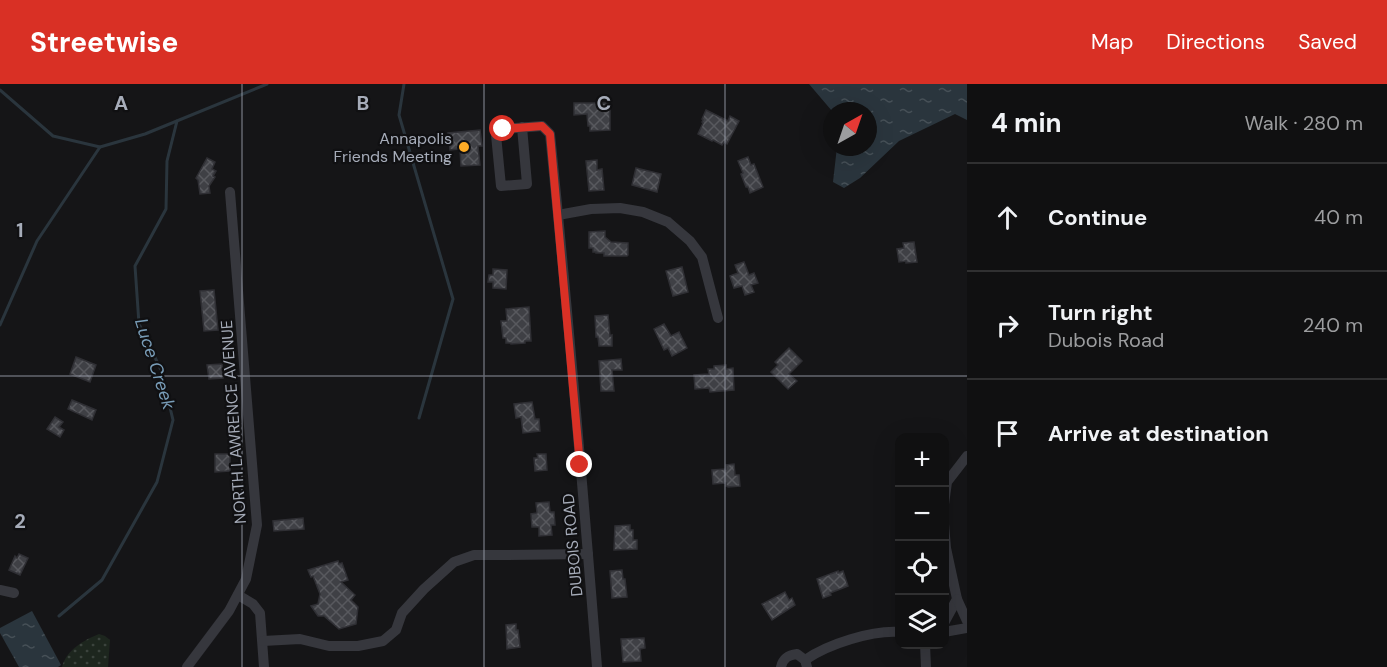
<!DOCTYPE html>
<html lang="en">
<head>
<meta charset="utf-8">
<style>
  :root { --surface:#101011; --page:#19191a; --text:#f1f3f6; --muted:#9c9d9f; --line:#303031; --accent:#d93025 }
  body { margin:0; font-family:"DM Sans",sans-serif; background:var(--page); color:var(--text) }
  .controls { position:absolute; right:18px; bottom:18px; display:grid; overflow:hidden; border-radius:12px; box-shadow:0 6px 24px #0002 }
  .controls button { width:54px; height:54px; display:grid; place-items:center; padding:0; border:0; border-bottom:2px solid var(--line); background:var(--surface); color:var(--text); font:30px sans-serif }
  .compass { position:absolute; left:823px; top:18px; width:54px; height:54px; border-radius:50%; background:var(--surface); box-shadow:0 6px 24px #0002; rotate:40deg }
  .stop { position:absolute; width:18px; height:18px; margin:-14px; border:4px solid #d93025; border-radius:50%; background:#fff }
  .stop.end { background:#d93025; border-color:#fff; box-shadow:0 2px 6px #0008 }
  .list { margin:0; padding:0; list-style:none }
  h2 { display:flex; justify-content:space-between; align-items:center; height:78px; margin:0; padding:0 24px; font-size:26px }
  h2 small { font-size:20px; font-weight:400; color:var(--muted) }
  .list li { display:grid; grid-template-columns:39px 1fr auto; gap:18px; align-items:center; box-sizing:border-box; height:108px; padding:0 24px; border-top:2px solid var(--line) }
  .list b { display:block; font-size:22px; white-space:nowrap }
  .list p { margin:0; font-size:20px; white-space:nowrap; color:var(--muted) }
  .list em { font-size:20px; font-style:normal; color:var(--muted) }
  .icon { flex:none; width:33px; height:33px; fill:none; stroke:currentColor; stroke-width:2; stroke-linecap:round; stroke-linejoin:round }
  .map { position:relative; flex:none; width:967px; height:583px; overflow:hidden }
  header { display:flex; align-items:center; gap:36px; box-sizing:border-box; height:84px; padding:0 30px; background:var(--accent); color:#fff }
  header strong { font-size:28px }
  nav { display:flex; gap:33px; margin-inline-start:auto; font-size:21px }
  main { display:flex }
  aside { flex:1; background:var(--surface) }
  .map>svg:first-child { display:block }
  .park { fill:url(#park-dots) }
  .water { fill:url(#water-ripples) }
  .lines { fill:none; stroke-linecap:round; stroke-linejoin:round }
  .stream { stroke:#2a353d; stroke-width:3 }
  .building { fill:url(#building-cross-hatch); stroke:#2f2f34; stroke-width:1.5 }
  .minor { stroke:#36373d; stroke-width:10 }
  .route { stroke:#d93025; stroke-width:8 }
  .grid { fill:none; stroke:#a6acb9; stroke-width:1.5; stroke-opacity:0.55 }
  .poi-dot { fill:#ffac26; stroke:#101012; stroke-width:2 }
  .labels { text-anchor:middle; stroke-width:4.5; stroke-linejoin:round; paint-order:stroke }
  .poi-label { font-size:16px; fill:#a6acb9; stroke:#101012; text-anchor:end }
  .street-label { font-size:16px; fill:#a6acb9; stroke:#101012 }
  .water-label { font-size:18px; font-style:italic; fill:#799db8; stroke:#101012 }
  .grid-label { font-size:20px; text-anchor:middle; font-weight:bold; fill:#a6acb9; stroke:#101012; stroke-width:4.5; stroke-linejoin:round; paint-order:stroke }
</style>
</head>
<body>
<header>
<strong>Streetwise</strong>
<nav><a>Map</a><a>Directions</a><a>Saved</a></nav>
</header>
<main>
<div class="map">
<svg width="967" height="583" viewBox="0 0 967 583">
  <defs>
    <pattern id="park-dots" width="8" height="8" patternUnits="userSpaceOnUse" patternTransform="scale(1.5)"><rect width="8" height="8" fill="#1d261e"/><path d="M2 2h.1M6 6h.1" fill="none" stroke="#3b433d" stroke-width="1.8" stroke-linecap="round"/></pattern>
    <pattern id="water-ripples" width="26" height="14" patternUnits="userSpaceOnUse" patternTransform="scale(1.5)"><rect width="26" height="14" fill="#2a353d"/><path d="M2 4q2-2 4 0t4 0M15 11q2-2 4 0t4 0" fill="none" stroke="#465057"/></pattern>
    <pattern id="building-cross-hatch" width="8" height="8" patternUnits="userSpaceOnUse" patternTransform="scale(1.5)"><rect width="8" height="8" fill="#3f4045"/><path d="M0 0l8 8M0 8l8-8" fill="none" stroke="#58595e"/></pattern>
  </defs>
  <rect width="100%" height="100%" fill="#151517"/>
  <path class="park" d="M 99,550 L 105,552 L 110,556 L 108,583 L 62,583 C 66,566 84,556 99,550 Z"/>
  <g class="water">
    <polygon points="809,0 967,0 967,36 955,30 899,57 860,94 844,104 833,98 837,63 868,63 868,27 832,27"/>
    <polygon points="32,527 61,581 58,583 19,583 0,549 0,544"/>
  </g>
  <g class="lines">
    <g class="stream">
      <polyline points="404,0 399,31 453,215 419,334"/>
      <polyline points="0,6 53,52 100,63 145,50 267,0"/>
      <polyline points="0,241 37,157 100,63"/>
      <polyline points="59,532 102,496 157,398 173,336 161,286 139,240 135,182 166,125 167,77 177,37"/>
    </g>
  </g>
  <g class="building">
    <polygon points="574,19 608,19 608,23 610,23 610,46 590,47 590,42 588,42 587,30 574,31"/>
    <polygon points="706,26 728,37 730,32 739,37 727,60 724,58 722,61 713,56 712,57 698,50 703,39 702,38 703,36 702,35"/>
    <polygon points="480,46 482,62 478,62 480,81 461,82 460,65 450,66 448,49"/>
    <polygon points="748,73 751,81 754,80 763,103 750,109 748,103 746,103 741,90 743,89 738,77"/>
    <polygon points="207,74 215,78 212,85 216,87 213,92 215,93 209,102 210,109 200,110 198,96 196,94"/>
    <polygon points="597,76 597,86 602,85 604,106 589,107 586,77"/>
    <polygon points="636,84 661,90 657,108 632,101"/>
    <polygon points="605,147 605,153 611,158 628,159 628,171 627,172 604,172 604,169 596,169 596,168 593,168 593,164 589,164 589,148"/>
    <polygon points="914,158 917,178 906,179 906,177 899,178 897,165 904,164 903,159"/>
    <polygon points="744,178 749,191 754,189 758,199 751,201 754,208 745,211 742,202 734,204 730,192 738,189 735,181"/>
    <polygon points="682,183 688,208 673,212 666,187"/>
    <polygon points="493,185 507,186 506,205 493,204 493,198 488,198 489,191 493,191"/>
    <polygon points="214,206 218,246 204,247 200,207"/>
    <polygon points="529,223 531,257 525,257 525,259 511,260 511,259 506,259 506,254 503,254 501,237 507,237 506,225"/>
    <polygon points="608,231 610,252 612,251 612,262 599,262 598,253 596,253 595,232"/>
    <polygon points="664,240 671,252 679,248 687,264 672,272 668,264 664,266 654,245"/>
    <polygon points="789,264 802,277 789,290 797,297 788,305 771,288 778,281 775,278"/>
    <polygon points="76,273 96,281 90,298 70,290"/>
    <polygon points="621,275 622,286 612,286 614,307 601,307 599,277"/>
    <polygon points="222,280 223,294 209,295 207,281"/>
    <polygon points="726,281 726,285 733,284 734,306 710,308 709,304 695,305 694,291 709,290 708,285 714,285 714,282"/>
    <polygon points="72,316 96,326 92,336 68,325"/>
    <polygon points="532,318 535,335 539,335 540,347 523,349 521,333 516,334 514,320"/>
    <polygon points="55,333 63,338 59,343 64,346 60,353 47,345"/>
    <polygon points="215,370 230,370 230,387 215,388"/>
    <polygon points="537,370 546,370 547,386 535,387 534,374 538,374"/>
    <polygon points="734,380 735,391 739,391 740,402 728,403 727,402 726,402 726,399 713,400 712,386 726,385 726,381"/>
    <polygon points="549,418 550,428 554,428 555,441 551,441 552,451 539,452 539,443 532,443 531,430 537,429 536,419"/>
    <polygon points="303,434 304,445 274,447 273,437"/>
    <polygon points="630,441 630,446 633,446 633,456 637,456 637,465 614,466 615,442"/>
    <polygon points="19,470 28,474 20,491 9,486 15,472 17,474"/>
    <polygon points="338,477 339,480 342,479 348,496 341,498 355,511 351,516 358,523 356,540 339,545 324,532 318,532 311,522 318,520 320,510 313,492 311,493 308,486"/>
    <polygon points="622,486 623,495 625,495 627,513 612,514 610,487"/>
    <polygon points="838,487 838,489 843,487 848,502 830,509 831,511 823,514 817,495"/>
    <polygon points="785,508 789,516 792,514 795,521 772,536 762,520"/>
    <polygon points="516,540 516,546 518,546 520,563 507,565 506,541"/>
    <polygon points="644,554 645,564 640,565 641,577 623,578 621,555"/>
  </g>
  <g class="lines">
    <g class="minor">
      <path d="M 522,43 L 527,100 L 501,102 L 496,51 L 503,45 L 542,42 L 550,50 C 568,228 583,405 597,583"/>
      <polyline points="558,131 591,125 620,124 643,128 668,138 690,157 702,173 718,234"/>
      <polyline points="944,420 947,398 967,372"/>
      <polyline points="944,440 946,464 957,515 944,539"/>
      <polyline points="0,506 14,509"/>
      <polyline points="238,511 253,520 260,529 264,583"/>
      <polyline points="957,515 967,537"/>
      <polyline points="944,548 967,544"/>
      <polyline points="263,557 300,555 329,562 358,562 383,557 396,546 402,529 424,505 454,478 474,471 506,471 588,470"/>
      <polyline points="925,560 926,583"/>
      <path d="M 805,576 C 828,560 872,546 900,548"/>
      <polyline points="187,583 229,527 246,495 257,441 230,108"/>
      <path d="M 781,583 C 783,574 788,571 797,570 L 805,576 L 807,583"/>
    </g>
  </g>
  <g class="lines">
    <polyline class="route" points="503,45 542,42 550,50 580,381"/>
  </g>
  <path class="grid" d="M 242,0 L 242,583M 484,0 L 484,583M 725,0 L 725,583M 0,292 L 967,292"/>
  <circle class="poi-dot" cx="464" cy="63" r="6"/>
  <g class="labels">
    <g class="poi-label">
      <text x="452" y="60">Annapolis<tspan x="452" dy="18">Friends Meeting</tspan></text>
    </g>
    <g class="street-label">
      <text transform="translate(233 338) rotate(-94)" y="6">NORTH LAWRENCE AVENUE</text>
      <text transform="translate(572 461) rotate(-95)" y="6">DUBOIS ROAD</text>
    </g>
    <g class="water-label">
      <text transform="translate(155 280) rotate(72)" y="6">Luce Creek</text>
    </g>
  </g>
  <g class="grid-label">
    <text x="121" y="26">A</text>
    <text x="363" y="26">B</text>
    <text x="604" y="26">C</text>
    <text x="20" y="153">1</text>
    <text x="20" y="444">2</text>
  </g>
</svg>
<div class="controls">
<button>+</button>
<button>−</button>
<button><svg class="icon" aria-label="locate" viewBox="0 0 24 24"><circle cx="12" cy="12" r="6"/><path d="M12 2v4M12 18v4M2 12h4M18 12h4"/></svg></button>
<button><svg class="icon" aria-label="layers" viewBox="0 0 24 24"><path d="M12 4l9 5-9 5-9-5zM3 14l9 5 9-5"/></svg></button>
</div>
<svg class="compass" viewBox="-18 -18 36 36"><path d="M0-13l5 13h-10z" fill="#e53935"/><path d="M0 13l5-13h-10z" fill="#9c9d9f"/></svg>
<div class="stop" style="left:503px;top:45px"></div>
<div class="stop end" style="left:580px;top:381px"></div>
</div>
<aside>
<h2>4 min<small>Walk · 280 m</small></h2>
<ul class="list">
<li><svg class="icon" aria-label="ahead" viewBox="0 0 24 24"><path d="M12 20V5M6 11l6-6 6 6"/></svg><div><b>Continue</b></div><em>40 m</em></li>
<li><svg class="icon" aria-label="right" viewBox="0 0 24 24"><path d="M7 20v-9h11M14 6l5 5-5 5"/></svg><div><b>Turn right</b><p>Dubois Road</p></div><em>240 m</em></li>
<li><svg class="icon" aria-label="arrive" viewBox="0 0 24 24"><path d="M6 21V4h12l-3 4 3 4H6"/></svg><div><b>Arrive at destination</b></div></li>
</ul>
</aside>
</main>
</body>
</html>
